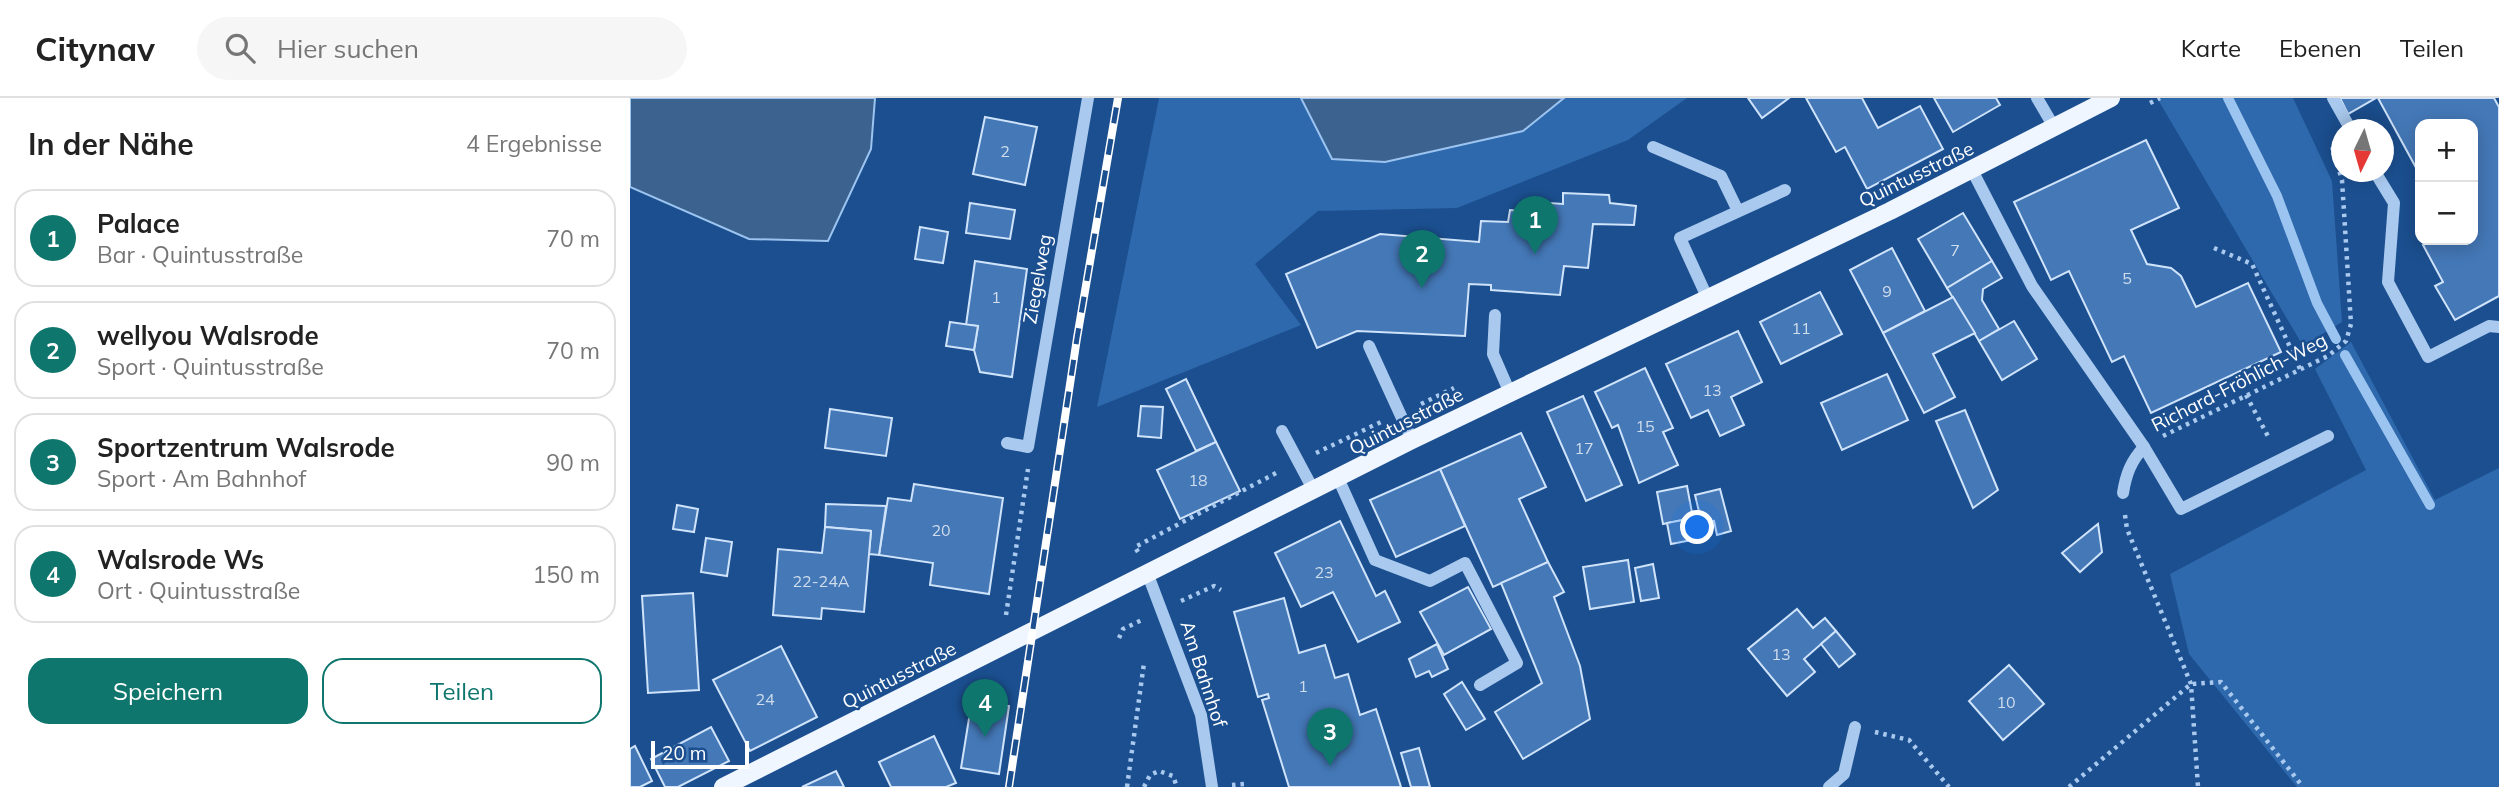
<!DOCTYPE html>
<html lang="de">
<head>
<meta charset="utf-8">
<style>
  :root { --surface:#fff; --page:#f6f6f6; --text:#222; --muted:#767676; --line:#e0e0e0; --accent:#0f766e }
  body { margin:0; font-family:Mulish,sans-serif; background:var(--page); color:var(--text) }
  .controls { position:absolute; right:21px; top:21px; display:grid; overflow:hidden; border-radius:14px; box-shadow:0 4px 18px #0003 }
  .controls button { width:63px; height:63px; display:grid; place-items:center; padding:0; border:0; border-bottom:2px solid var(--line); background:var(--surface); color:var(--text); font:35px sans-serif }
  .compass { position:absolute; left:1701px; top:21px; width:63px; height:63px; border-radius:50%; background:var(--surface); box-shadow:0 4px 18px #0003; rotate:185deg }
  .scale { position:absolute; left:21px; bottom:18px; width:98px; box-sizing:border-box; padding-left:7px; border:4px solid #fff; border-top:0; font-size:19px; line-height:24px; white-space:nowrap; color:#fff; -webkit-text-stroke:5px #1b4f8f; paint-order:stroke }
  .you { position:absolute; left:1068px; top:430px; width:24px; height:24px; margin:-18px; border:5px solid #fff; border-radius:50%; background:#1a73e8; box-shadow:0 0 0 10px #1a73e833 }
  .badge { display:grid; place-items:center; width:46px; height:46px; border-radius:50%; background:var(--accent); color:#fff; font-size:23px; font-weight:700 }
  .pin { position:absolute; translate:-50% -58px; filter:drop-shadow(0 2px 4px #0008) }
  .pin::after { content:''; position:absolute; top:37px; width:24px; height:21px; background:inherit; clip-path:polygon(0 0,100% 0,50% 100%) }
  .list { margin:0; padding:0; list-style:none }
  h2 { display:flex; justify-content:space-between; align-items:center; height:91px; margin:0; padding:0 28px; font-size:30px }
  h2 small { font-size:23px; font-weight:400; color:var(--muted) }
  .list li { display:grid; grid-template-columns:46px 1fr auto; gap:21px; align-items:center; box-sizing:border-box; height:98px; margin:0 14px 14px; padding:0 14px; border:2px solid var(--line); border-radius:21px }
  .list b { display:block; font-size:26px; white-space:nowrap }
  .list p { margin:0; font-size:23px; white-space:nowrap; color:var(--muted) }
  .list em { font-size:23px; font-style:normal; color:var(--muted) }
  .actions { display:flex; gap:14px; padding:21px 28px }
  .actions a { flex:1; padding:16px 0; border:2px solid var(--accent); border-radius:21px; text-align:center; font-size:24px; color:var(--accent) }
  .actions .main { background:var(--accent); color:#fff }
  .icon { flex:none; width:38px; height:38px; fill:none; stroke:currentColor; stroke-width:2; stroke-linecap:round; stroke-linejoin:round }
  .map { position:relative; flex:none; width:1869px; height:689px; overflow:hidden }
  header { display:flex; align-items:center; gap:42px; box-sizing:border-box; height:98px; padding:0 35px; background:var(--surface); border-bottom:2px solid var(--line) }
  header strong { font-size:33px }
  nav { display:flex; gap:38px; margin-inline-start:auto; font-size:24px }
  .search { width:490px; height:63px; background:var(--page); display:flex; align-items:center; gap:18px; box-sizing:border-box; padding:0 24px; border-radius:38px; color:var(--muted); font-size:26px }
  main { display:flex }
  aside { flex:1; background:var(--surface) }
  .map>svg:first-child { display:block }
  .green { fill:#2e69ad }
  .water { fill:#3c6290; stroke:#9cc4f0; stroke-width:2 }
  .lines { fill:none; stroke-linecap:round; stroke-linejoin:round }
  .stream { stroke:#9cc4f0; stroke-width:10 }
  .building { fill:#4478b7; stroke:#cfe3fa; stroke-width:2 }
  .path { stroke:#a9c9ee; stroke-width:4.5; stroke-dasharray:3.5 5; stroke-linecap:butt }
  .minor { stroke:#a9c9ee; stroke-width:12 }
  .major { stroke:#f0f6ff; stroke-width:18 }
  .rail-casing { stroke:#fff; stroke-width:8 }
  .rail { stroke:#1b4f8f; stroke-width:5; stroke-dasharray:16; stroke-linecap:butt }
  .labels { text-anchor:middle; stroke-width:5; stroke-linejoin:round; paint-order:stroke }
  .number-label { font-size:16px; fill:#d0dded }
  .street-label { font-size:19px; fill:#fff; stroke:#1b4f8f }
</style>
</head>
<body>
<header>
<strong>Citynav</strong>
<div class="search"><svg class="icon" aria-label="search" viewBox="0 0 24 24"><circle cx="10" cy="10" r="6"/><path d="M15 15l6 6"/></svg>Hier suchen</div>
<nav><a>Karte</a><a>Ebenen</a><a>Teilen</a></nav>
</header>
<main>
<aside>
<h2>In der Nähe<small>4 Ergebnisse</small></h2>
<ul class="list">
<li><span class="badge">1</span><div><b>Palace</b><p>Bar · Quintusstraße</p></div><em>70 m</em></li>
<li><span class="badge">2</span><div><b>wellyou Walsrode</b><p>Sport · Quintusstraße</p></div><em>70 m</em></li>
<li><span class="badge">3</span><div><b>Sportzentrum Walsrode</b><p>Sport · Am Bahnhof</p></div><em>90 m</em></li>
<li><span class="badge">4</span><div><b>Walsrode Ws</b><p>Ort · Quintusstraße</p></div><em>150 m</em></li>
</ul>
<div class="actions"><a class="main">Speichern</a><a>Teilen</a></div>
</aside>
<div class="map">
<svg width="1869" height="689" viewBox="0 0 1869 689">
  <rect width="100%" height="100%" fill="#1b4f8f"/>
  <g class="green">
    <polygon points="529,0 671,0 702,61 893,33 934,0 1057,0 998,42 827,110 688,113 625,166 671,227 467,309"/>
    <polygon points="1527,0 1663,0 1702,83 1712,224 1673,248"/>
    <polygon points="1721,244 1805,402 1869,370 1869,689 1667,689 1559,556 1540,476 1736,372 1685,271"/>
  </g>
  <g class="water">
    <polygon points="0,0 245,0 241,51 198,143 119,141 0,89"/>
    <polygon points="671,0 934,0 893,33 755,64 702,61"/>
  </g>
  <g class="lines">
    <g class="stream">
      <polyline points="1598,0 1647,98 1687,205 1706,241"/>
      <polyline points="1715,257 1800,407"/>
    </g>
  </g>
  <g class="building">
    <polygon points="1118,0 1159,0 1132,20"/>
    <polygon points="1176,0 1232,0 1248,30 1290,8 1313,51 1237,91 1215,49 1206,54"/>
    <polygon points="1304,0 1366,0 1370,7 1323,34"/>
    <polygon points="1710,0 1746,0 1718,16"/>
    <polygon points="1748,0 1864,0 1869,9 1869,198 1825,222 1805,188 1813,184 1793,147 1803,142 1843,142 1843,26 1790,26 1790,77"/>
    <polygon points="355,19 407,29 395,87 343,76"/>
    <polygon points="1516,42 1549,110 1501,132 1517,166 1541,170 1551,178 1566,209 1618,185 1651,254 1521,315 1494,258 1482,264 1439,173 1421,182 1384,104"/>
    <polygon points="933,95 979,97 980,105 1006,108 1004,127 963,126 958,170 934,168 930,197 861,192 861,187 839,186 835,238 727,233 687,250 656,176 750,136 849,144 851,123 878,124 880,112 903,114 905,104 933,106"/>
    <polygon points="340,105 385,112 380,141 336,135"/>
    <polygon points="1333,115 1362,163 1317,190 1288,141"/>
    <polygon points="290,129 318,134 313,165 285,161"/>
    <polygon points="1262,150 1295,213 1253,235 1220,172"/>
    <polygon points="345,163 397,171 382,279 350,274 344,252 348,228 336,227"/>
    <polygon points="1362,163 1372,180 1353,191 1352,202 1369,231 1349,243 1317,190"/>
    <polygon points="1190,194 1212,236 1151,266 1130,224"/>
    <polygon points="1323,199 1345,235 1303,256 1325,299 1294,315 1253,235"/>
    <polygon points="1384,223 1407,261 1372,282 1349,243"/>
    <polygon points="320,224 348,228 344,252 316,248"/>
    <polygon points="1108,233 1132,284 1101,299 1114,327 1090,338 1078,312 1061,320 1036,266"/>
    <polygon points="1015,270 1043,330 1033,334 1048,367 1009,385 988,327 982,330 965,294"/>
    <polygon points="1257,276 1278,322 1212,352 1191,305"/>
    <polygon points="556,281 586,344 566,353 536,291"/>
    <polygon points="953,298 992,387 956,403 917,314"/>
    <polygon points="511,308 533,309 531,340 508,338"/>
    <polygon points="200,311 262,320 256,358 195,350"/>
    <polygon points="1335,312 1368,392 1343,410 1306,323"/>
    <polygon points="891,335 916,389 889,401 918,464 863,489 810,371"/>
    <polygon points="586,344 610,393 550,421 527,372"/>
    <polygon points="810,371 835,428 766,459 740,402"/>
    <polygon points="284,386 373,400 359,496 300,487 303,465 249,457 258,400 281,403"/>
    <polygon points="1057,388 1063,420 1033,426 1027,394"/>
    <polygon points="1090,391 1101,433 1087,437 1084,423 1072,426 1065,397"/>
    <polygon points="196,406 256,408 249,457 239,456 241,433 195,429"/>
    <polygon points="47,407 68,411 64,434 43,431"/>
    <polygon points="1063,420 1067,441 1041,446 1037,425"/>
    <polygon points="710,423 746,498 755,493 770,524 728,544 703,494 671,509 645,455"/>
    <polygon points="1468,426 1472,454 1450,474 1432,455"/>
    <polygon points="195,429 241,433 234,514 192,510 191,521 143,517 148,451 192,455"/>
    <polygon points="76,440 102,444 97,478 71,474"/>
    <polygon points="998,462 1004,504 960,511 953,469"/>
    <polygon points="918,464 934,494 924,499 950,568 960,621 893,661 865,614 912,585 871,485"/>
    <polygon points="1023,466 1029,500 1011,503 1005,470"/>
    <polygon points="838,489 861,531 814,557 790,514"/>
    <polygon points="63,495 69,592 18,595 12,498"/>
    <polygon points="654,500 669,555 695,547 705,580 718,576 730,617 746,611 771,689 659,689 632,602 639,600 638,596 628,599 604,514"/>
    <polygon points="1167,511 1183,530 1195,520 1206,533 1174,561 1185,574 1157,598 1118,551"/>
    <polygon points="1206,533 1225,556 1209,569 1191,546"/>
    <polygon points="807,546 818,571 802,579 799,573 786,579 779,561"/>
    <polygon points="151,548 187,619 120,653 83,582"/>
    <polygon points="1379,567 1414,606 1373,642 1339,603"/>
    <polygon points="832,584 855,621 836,632 814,596"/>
    <polygon points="342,602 379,608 369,676 331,670"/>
    <polygon points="81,629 99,663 48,689 35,689 21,661"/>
    <polygon points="304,638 326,685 316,689 261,689 249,664"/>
    <polygon points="5,648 22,683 10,689 0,689 0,651"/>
    <polygon points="789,650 800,689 781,689 771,655"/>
    <polygon points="206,673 214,689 172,689"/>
  </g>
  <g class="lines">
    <g class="path">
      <polyline points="1520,5 1530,0"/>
      <polyline points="1584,150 1622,166 1670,271"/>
      <polyline points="1616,297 1640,342"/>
      <polyline points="791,306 824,290"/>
      <polyline points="1533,338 1698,258 1716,243 1721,226 1712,82 1701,45"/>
      <polyline points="686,355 751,324"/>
      <polyline points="1495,417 1497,431 1561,586 1568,689"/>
      <polyline points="508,454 505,449 650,373"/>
      <polyline points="551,503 584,488 591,492"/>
      <polyline points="376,517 398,371"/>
      <polyline points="489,540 493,531 512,522"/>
      <polyline points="1245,634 1279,642 1319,689"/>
      <polyline points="602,687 615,686"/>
      <polyline points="497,689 514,565"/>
      <polyline points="514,689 520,677 529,673 543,678 547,689"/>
      <polyline points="1439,689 1561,586 1591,584 1673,689"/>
    </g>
    <g class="minor">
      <polyline points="1407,0 1424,29"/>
      <polyline points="1703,0 1721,32"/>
      <polyline points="1023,49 1091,78 1108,113"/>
      <polyline points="1342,72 1402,188 1514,349 1551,411 1698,338"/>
      <polyline points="1745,74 1764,105 1758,184 1798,259 1859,228 1869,229"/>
      <polyline points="1077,199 1050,140 1155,92"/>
      <polyline points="865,217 863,256 880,295"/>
      <polyline points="739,248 782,342"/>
      <polyline points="652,333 684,393"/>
      <polyline points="377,345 398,349 458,0"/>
      <polyline points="708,380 745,462 800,483 835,465 887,565 850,587"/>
      <path d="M 1493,395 C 1496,376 1501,363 1514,349"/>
      <polyline points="518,477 571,617 582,689"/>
      <polyline points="1199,689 1214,676 1225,629"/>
    </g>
    <polyline class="major" points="93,689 782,342 1260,113 1481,0"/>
    <defs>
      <polyline id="rail" points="379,689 447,240 488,0"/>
    </defs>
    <use href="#rail" class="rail-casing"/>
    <use href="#rail" class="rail"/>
  </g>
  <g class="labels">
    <g class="number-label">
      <text x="375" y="59">2</text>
      <text x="1325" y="158">7</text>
      <text x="1497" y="186">5</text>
      <text x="1257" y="199">9</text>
      <text x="366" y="205">1</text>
      <text x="1171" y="236">11</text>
      <text x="1082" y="298">13</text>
      <text x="1015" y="334">15</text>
      <text x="954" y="356">17</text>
      <text x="568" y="388">18</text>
      <text x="311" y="438">20</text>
      <text x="694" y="480">23</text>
      <text x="191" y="489">22-24A</text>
      <text x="1151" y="562">13</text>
      <text x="673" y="594">1</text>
      <text x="135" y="607">24</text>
      <text x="1376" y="610">10</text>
    </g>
    <g class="street-label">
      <text transform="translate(1286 76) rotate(-26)" y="7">Quintusstraße</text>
      <text transform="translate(407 181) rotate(-80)" y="7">Ziegelweg</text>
      <text transform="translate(1609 284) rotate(-27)" y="7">Richard-Fröhlich-Weg</text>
      <text transform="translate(776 323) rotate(-27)" y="7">Quintusstraße</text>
      <text transform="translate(574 576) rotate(72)" y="7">Am Bahnhof</text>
      <text transform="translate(269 577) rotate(-27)" y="7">Quintusstraße</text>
    </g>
  </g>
</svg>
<div class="controls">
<button>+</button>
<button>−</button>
</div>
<svg class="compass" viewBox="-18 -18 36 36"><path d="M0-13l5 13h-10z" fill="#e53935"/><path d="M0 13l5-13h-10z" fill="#767676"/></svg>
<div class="scale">20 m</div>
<div class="you"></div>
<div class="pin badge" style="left:905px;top:156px">1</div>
<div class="pin badge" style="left:792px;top:190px">2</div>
<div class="pin badge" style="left:700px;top:668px">3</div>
<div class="pin badge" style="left:355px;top:639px">4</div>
</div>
</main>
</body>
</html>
